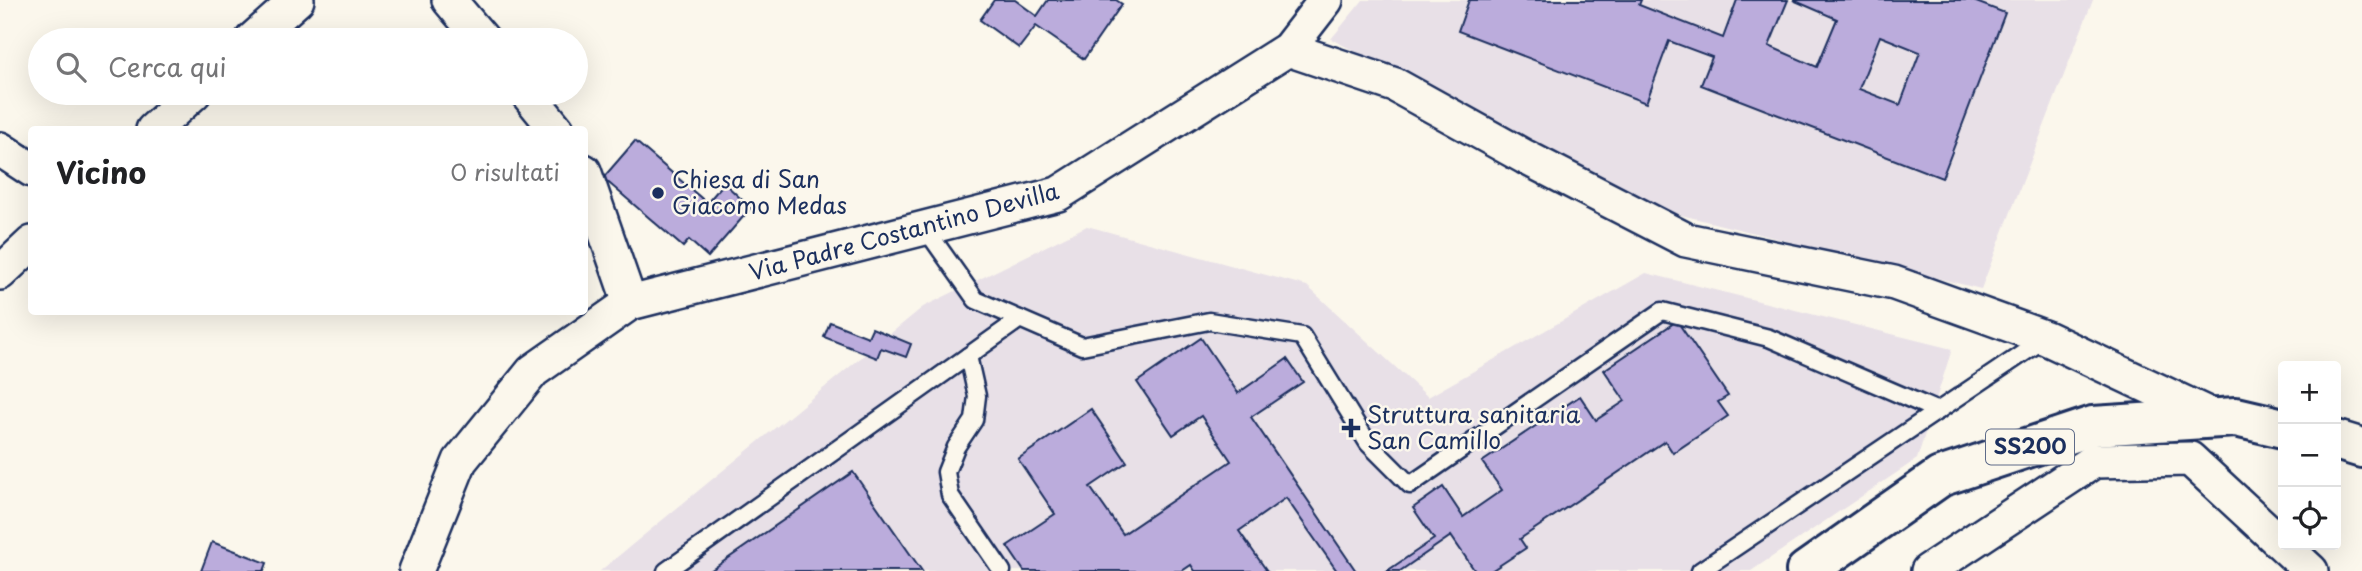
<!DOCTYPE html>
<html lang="it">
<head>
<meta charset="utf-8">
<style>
  :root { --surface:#fff; --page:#f2f2f2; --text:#202124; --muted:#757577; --line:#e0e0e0 }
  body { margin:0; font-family:"Playpen Sans",sans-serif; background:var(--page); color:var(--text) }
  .controls { position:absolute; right:21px; bottom:21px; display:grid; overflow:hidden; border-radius:7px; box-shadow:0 7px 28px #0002 }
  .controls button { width:63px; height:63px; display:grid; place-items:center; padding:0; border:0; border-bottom:2px solid var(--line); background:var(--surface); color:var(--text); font:35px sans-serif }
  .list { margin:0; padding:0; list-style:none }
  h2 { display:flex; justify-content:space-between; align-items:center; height:91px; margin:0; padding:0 28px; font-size:30px }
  h2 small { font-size:23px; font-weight:400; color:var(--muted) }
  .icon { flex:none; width:38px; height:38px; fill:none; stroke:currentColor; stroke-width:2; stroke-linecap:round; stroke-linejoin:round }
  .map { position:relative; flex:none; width:2362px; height:571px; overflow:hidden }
  .search { position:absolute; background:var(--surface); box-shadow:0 7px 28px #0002; left:28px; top:28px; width:560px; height:77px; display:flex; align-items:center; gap:18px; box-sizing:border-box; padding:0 24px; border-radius:38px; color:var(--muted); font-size:26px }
  .panel { position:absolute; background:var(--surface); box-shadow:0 7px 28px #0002; left:28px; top:126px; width:560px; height:189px; border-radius:7px }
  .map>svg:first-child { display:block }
  .built { fill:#e8e0e7 }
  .building { fill:#bbacdc; stroke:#1b2f5e; stroke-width:2; fill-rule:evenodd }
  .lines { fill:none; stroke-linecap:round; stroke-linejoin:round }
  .lane-casing { stroke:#1b2f5e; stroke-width:21 }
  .street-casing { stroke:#1b2f5e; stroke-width:38 }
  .primary-casing { stroke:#1b2f5e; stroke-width:44 }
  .lane { stroke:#fbf7ec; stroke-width:16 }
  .street { stroke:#fbf7ec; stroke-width:33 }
  .primary { stroke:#fbf7ec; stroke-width:38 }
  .poi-dot { fill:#1b2f5e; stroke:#fbf7ec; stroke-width:2.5 }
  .labels { text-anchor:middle; stroke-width:5; stroke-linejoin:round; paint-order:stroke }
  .shield { fill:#fbf7ec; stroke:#5e6b89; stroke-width:2 }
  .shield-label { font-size:21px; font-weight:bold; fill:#1b2f5e }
  .poi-label { font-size:23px; fill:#1b2f5e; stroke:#fbf7ec; text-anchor:start }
  .street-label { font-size:23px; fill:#1b2f5e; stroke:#fbf7ec }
</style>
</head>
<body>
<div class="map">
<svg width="2362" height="571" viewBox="0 0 2362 571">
  <rect width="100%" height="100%" fill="#fbf7ec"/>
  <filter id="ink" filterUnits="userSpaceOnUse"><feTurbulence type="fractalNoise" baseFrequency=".0143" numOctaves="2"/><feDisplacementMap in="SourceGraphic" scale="14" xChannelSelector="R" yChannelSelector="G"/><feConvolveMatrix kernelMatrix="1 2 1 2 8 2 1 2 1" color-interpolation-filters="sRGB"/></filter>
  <g filter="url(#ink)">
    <g class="built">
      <polygon points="1363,0 2093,0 1981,289 1669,212 1331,39"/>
      <polygon points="1087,226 1307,286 1428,397 1646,273 1952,349 1917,459 1751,571 600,571 923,307"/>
    </g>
    <g class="building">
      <polygon points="994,0 1015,0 1037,16 1048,0 1116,0 1122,4 1084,59 1036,26 1019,48 980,20"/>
      <path d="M 1469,0 L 1641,0 L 1639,5 L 1723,38 L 1737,0 L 1788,0 L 1769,46 L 1817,67 L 1837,19 L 1793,0 L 1971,0 L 2005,13 L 1942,178 L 1701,85 L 1712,57 L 1669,41 L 1646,103 L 1458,31 ZM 1880,36 L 1920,52 L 1900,105 L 1859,89 Z"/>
      <polygon points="635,141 707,203 724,183 751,208 708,257 689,240 683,247 603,178"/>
      <polygon points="1677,321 1728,396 1718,402 1728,416 1673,453 1665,441 1520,539 1526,548 1491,571 1475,571 1451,536 1400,571 1387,571 1434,539 1413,508 1443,487 1463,517 1502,490 1482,462 1580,396 1596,420 1625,401 1604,370"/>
      <polygon points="830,322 868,337 872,328 911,344 906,357 881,348 877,358 824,337"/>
      <polygon points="1201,338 1238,393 1287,359 1303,382 1251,417 1356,571 1337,571 1286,498 1239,531 1267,571 1195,571 1191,565 1182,571 1024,571 1007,546 1055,514 1018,459 1091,409 1127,462 1090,487 1123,534 1231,461 1201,416 1173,435 1137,382"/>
      <polygon points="853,472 922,571 710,571"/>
      <polygon points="212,542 267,563 264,571 201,571"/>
    </g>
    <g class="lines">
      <defs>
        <g id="lane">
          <polyline points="925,228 976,300 1082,346 1209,321 1302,336 1368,443 1410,485 1662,311 1769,338 1938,411"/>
          <polyline points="968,356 977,396 974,420 956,447 946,472 950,495 1002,571"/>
          <polyline points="666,571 1020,319"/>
          <polyline points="1700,571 2046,338"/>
        </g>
        <g id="street">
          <polyline points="449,0 483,40"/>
          <polyline points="252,40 297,0"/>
          <polyline points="1288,49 1395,85 1525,157 1686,240 1894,283 2046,338 2216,418"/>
          <polyline points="527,93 557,130"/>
          <polyline points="153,130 194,93"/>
          <polyline points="0,149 32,170"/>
          <polyline points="584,171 630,303"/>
          <polyline points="0,273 32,243"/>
          <polyline points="416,571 460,461 533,371 630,303 1058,194 1288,49 1326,0"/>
          <polyline points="1928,571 2094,461 2190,459 2311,571"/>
        </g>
        <g id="primary">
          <polyline points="2336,440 2362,448"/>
          <polyline points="1806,571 1940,477 2093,426 2236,417 2283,428"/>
        </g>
      </defs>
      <use href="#lane" class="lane-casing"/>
      <use href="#street" class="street-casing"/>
      <use href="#primary" class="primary-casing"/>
      <use href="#lane" class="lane"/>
      <use href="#street" class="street"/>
      <use href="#primary" class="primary"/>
    </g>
  </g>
  <g class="poi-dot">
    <circle cx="658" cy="193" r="7"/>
    <path d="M1347.5 417.5h7v7h7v7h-7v7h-7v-7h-7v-7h7z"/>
  </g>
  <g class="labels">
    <rect class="shield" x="1986" y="429.5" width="88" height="35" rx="5"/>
    <g class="shield-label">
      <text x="2030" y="454">SS200</text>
    </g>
    <g class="poi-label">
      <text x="672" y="188">Chiesa di San<tspan x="672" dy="26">Giacomo Medas</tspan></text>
      <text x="1367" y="423">Struttura sanitaria<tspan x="1367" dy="26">San Camillo</tspan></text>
    </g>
    <g class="street-label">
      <text transform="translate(904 232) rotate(-15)" y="8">Via Padre Costantino Devilla</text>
    </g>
  </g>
</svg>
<div class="controls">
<button>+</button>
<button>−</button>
<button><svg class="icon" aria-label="locate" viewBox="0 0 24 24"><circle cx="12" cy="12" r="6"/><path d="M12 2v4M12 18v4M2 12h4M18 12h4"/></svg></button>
</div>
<div class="search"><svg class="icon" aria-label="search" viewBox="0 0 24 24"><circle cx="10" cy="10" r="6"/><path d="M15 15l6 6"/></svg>Cerca qui</div>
<section class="panel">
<h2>Vicino<small>0 risultati</small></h2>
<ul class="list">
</ul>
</section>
</div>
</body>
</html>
